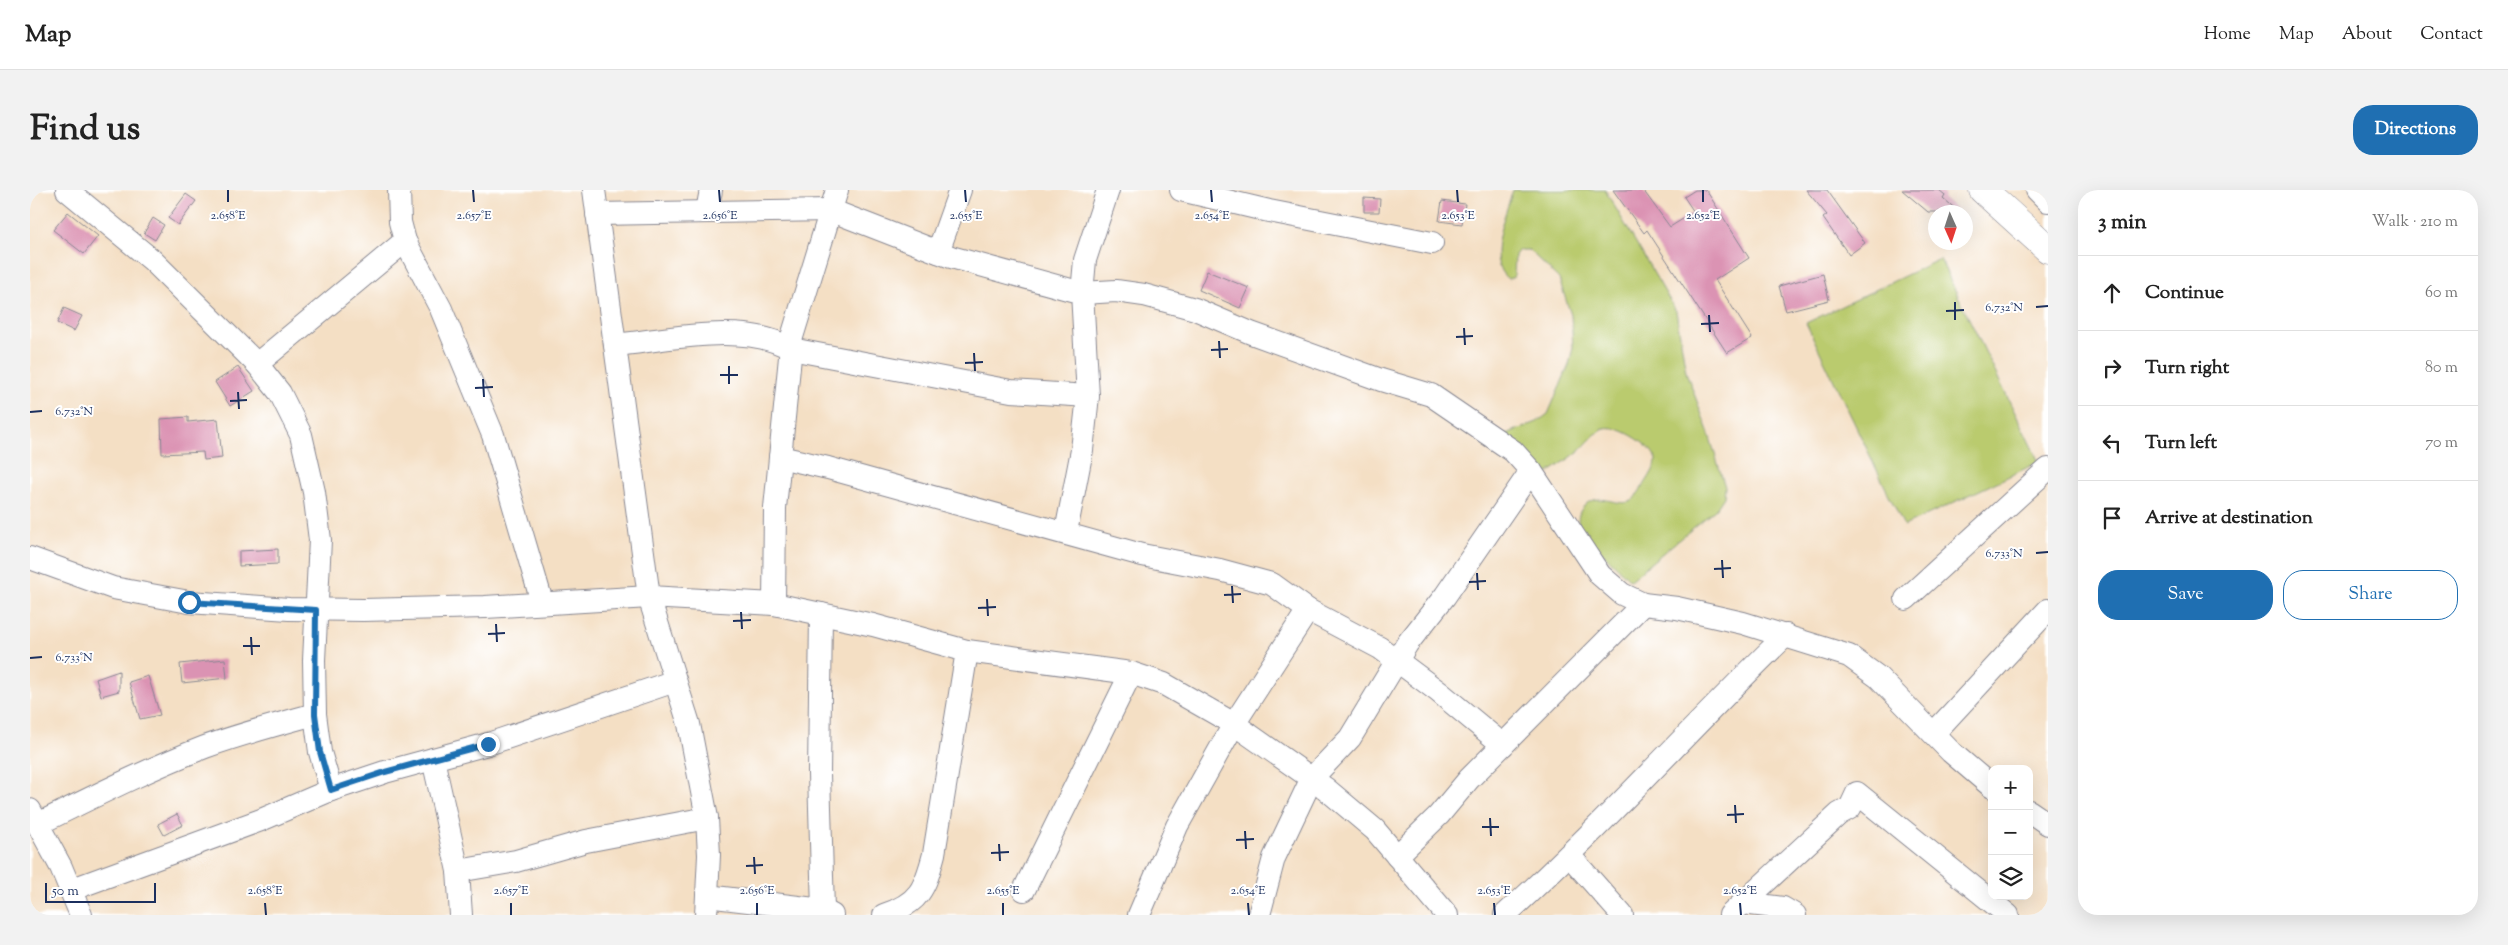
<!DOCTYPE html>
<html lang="en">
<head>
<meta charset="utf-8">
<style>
  :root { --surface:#fff; --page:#f2f2f2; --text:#222; --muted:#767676; --line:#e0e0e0; --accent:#1f6fb2 }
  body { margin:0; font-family:"Sorts Mill Goudy",serif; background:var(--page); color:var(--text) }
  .controls { position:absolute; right:15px; bottom:15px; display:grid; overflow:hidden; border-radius:10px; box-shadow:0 5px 20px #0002 }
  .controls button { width:45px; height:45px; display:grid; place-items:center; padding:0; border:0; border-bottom:1px solid var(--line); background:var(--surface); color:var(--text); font:25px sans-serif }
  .compass { position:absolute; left:1898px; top:15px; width:45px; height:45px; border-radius:50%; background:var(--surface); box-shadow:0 5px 20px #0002; rotate:177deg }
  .scale { position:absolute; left:15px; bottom:12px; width:111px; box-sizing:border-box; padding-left:5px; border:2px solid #1b2f5e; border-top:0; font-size:14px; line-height:18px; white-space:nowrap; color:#1b2f5e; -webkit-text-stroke:4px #fff; paint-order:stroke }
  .stop { position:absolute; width:15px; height:15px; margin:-11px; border:4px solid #1f6fb2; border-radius:50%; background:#fff }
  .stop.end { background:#1f6fb2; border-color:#fff; box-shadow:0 1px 5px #0008 }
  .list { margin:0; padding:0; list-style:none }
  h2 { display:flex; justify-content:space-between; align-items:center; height:65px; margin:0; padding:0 20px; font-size:21px }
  h2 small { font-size:16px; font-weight:400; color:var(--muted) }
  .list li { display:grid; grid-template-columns:32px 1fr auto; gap:15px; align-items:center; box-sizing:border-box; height:75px; padding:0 20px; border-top:1px solid var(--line) }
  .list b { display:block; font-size:19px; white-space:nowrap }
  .list em { font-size:16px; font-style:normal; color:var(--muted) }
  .actions { display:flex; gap:10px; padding:15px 20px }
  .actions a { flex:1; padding:11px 0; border:1px solid var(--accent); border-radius:20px; text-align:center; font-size:18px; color:var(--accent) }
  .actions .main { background:var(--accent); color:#fff }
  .icon { flex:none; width:28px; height:28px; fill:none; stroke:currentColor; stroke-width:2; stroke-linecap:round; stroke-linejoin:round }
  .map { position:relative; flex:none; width:2018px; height:725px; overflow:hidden; border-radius:20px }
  header { display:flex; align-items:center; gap:30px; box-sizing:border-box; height:70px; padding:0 25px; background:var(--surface); border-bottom:1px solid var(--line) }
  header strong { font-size:24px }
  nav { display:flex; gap:28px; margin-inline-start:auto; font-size:18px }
  .intro { display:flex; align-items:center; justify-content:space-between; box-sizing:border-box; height:120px; padding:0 30px }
  h1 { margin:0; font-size:35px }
  .button { padding:12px 22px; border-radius:20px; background:var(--accent); color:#fff; font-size:18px; font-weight:700 }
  main { display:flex; gap:30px; padding:0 30px }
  aside { flex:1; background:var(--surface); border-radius:20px; box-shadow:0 5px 20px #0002 }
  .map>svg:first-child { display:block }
  .green { fill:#bacb6e; stroke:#6a7d66 }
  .building { fill:#db93b3 }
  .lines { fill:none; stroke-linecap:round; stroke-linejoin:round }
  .minor-casing { stroke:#888791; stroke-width:24 }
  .major-casing { stroke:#888791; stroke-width:29 }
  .minor { stroke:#fff; stroke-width:22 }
  .major { stroke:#fff; stroke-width:28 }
  .route { stroke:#1f6fb2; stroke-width:6 }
  .ticks { fill:none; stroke:#1b2f5e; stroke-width:2 }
  .ticks-label { font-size:12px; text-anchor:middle; fill:#1b2f5e; stroke:#fff; stroke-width:4; stroke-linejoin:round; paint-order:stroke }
</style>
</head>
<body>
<header>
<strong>Map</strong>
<nav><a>Home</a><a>Map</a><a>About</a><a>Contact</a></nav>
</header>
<div class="intro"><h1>Find us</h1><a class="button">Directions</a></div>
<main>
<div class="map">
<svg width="2018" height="725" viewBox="0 0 2018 725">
  <rect width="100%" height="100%" fill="#fff"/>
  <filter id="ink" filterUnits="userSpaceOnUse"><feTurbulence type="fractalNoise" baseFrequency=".02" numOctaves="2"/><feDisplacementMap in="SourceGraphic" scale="10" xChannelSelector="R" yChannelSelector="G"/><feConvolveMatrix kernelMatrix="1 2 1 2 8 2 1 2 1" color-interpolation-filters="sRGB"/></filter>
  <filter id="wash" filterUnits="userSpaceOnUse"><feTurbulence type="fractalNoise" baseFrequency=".0096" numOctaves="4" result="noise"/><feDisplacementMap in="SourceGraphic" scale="20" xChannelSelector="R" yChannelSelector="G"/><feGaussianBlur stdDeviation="1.12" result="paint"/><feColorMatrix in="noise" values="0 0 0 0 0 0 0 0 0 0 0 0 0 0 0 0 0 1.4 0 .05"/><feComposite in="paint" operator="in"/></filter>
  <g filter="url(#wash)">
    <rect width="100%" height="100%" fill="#f4dfc4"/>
    <g class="green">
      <path d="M 1483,0 L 1575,0 L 1646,121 L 1656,182 L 1678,241 L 1695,297 L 1694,307 L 1686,319 L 1600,390 L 1550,341 C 1547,331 1547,324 1554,316 C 1569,300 1585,318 1602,311 C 1608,304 1625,281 1626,272 C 1628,258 1588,234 1575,238 C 1565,242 1557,254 1549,261 C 1537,271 1523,279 1511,288 L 1474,245 L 1507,232 L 1518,224 L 1539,175 L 1543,157 L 1541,125 L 1529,89 L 1499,60 L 1489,60 L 1485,65 L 1484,87 L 1478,89 C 1454,71 1476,24 1483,0 Z"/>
      <polygon points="1910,69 2009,272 1874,336 1776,133"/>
    </g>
    <g id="blocks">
      <g class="building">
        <polygon points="1583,0 1613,0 1640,37 1664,22 1654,7 1665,0 1676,0 1719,68 1685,90 1722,148 1697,163 1617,40 1614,43"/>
        <polygon points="1776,0 1797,0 1835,53 1819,65 1793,28 1797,25"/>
        <polygon points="1872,0 1909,0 1915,5 1913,8 1929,22 1898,22"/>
        <polygon points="156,4 166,11 148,35 138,28"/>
        <polygon points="1334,8 1350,9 1349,22 1334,22"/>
        <polygon points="1412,11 1435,14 1432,34 1409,31"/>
        <polygon points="38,22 68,46 54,64 23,40"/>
        <polygon points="123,28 134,35 125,50 114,43"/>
        <polygon points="1177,81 1219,98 1210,118 1169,100"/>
        <polygon points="1793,84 1799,110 1756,121 1749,96"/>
        <polygon points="34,118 52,126 44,141 27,133"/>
        <polygon points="208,177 224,201 200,216 185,192"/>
        <polygon points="158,227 158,232 188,229 192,268 174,270 173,262 132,264 131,229"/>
        <polygon points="248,359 248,374 209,376 209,361"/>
        <polygon points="195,469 197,488 152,493 150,474"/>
        <polygon points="89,481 89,501 71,506 66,489"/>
        <polygon points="118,486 130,525 110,529 99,492"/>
        <polygon points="147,624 153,635 134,645 128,634"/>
      </g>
    </g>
  </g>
  <g filter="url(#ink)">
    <use href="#blocks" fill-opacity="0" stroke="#888791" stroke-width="1"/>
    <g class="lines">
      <defs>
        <g id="minor">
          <polyline points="37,0 122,70 227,174 250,203 271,245 284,302 290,350 284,470 285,524 290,562 301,600"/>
          <polyline points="369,0 370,32 375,51 411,119 463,245 512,412"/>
          <polyline points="564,0 619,407 659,534 677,628 679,665 676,725"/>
          <polyline points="1151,0 1239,21 1402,53"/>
          <polyline points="2007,0 2018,11"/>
          <polyline points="677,21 681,0"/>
          <polyline points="567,24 800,20 921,67 1052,103 1086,101 1114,105 1165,119 1221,143 1351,190 1401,205 1483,261 1501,281 1570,385 1592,404 1613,414 1647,418 1713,433 1819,466 1848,487 1921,562 1962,597"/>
          <polyline points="908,62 930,0"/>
          <path d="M 585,155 C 636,150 716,131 761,159 L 981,201 L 1058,206"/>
          <polyline points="227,174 375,51"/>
          <polyline points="750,267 798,278 1112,365 1190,380 1242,394 1278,420 1350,458 1409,502 1473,555"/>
          <polyline points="1036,342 1052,260 1058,206 1052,103 1055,70 1078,0"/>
          <polyline points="0,368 83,398 159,412 259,419 333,420 455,417 619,407 744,414 843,435 937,461 1101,483 1134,494 1204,534 1295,598 1345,640 1417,725"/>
          <polyline points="1876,409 2018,279"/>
          <polyline points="744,414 745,318 762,147 807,0"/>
          <polyline points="791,424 789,584 793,720"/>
          <polyline points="1904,543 2018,420"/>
          <polyline points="403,569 428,681 431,725"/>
          <polyline points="0,620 31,677 51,725"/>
          <polyline points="1999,621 2018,634"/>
          <path d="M 8,634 C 63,607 118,579 175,557 C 211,544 248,534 285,524"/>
          <polyline points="1539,665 1592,725"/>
          <polyline points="1367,666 1409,625 1439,589 1613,414"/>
          <polyline points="428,681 486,671 556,651 677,628"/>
          <polyline points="40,700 231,630 301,600 355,582 458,554 645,491"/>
          <polyline points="994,700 1101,483"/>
          <polyline points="677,706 793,720 802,725"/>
          <polyline points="1713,713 1753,718 1765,725"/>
          <path d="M 854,725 C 890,713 895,698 904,664 L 937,461"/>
          <polyline points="1109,725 1147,636 1204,534 1278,420"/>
          <polyline points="1229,725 1244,668 1282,588 1320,548 1377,454 1415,406 1501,281"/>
          <path d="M 1475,725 C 1573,636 1661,537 1756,445"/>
          <polyline points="1700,725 1809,624 1820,618 1827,603 1978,725"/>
        </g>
        <polyline id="major" points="1953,0 2018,59"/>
      </defs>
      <use href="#minor" class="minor-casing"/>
      <use href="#major" class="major-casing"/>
      <use href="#minor" class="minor"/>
      <use href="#major" class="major"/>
    </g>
  </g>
  <g class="lines" filter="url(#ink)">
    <polyline class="route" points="159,412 286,420 285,524 290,562 301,600 355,582 458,554"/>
  </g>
  <path class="ticks" d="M 198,0 L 198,12M 443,0 L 444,12M 689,0 L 690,12M 935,0 L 936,12M 1181,0 L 1182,12M 1427,0 L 1428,12M 1673,0 L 1673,12M 1925,112 L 1925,130M 2006,117 L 2018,116M 1916,121 L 1934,120M 1679,125 L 1680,142M 1671,134 L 1689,133M 1434,138 L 1435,155M 1426,147 L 1443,146M 1189,151 L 1190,168M 1181,160 L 1198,159M 944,163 L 945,181M 935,173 L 953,172M 699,176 L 699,194M 690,185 L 708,185M 453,189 L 454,207M 445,198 L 463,197M 208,202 L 209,219M 200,211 L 217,210M 0,222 L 12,221M 2006,363 L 2018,362M 1692,370 L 1693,388M 1684,379 L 1701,378M 1447,383 L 1448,400M 1439,392 L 1456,391M 1202,396 L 1203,413M 1194,405 L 1211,404M 957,409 L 958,426M 948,418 L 966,417M 711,422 L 712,439M 703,431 L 721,430M 466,434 L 467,452M 458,444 L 475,443M 221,447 L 222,465M 213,456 L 230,456M 0,468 L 12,467M 1705,615 L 1706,633M 1697,625 L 1714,624M 1460,628 L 1461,646M 1452,637 L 1469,637M 1215,641 L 1216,659M 1206,650 L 1224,649M 969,654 L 970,671M 961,663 L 979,662M 724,667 L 725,684M 716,676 L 733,675M 235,713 L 236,725M 481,713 L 481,725M 727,713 L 727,725M 973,713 L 973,725M 1218,713 L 1219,725M 1464,713 L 1465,725M 1710,713 L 1711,725"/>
  <g class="ticks-label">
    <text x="198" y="29">2.658°E</text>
    <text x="444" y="29">2.657°E</text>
    <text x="690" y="29">2.656°E</text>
    <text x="936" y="29">2.655°E</text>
    <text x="1182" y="29">2.654°E</text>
    <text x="1428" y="29">2.653°E</text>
    <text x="1673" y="29">2.652°E</text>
    <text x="1974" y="121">6.732°N</text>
    <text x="44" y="225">6.732°N</text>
    <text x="1974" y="367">6.733°N</text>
    <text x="44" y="471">6.733°N</text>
    <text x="235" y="704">2.658°E</text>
    <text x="481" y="704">2.657°E</text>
    <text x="727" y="704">2.656°E</text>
    <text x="973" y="704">2.655°E</text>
    <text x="1218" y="704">2.654°E</text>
    <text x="1464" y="704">2.653°E</text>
    <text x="1710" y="704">2.652°E</text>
  </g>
</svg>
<div class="controls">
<button>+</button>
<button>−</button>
<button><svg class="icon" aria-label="layers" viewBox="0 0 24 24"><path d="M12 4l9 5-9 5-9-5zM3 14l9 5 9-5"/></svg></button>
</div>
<svg class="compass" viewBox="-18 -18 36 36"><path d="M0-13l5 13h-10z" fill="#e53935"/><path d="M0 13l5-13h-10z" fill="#767676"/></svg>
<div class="scale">50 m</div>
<div class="stop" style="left:159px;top:412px"></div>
<div class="stop end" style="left:458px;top:554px"></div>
</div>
<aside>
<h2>3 min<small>Walk · 210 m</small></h2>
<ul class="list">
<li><svg class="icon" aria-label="ahead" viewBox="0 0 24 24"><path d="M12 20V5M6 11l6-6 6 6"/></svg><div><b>Continue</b></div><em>60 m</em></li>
<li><svg class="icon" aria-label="right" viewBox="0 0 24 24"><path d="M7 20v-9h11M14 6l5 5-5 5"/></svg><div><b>Turn right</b></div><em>80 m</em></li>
<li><svg class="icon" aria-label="left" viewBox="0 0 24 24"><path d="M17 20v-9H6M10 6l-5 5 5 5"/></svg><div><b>Turn left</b></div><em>70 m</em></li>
<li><svg class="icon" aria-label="arrive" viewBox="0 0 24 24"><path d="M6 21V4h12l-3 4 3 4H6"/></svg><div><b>Arrive at destination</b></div></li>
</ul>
<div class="actions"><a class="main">Save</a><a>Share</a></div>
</aside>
</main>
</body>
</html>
